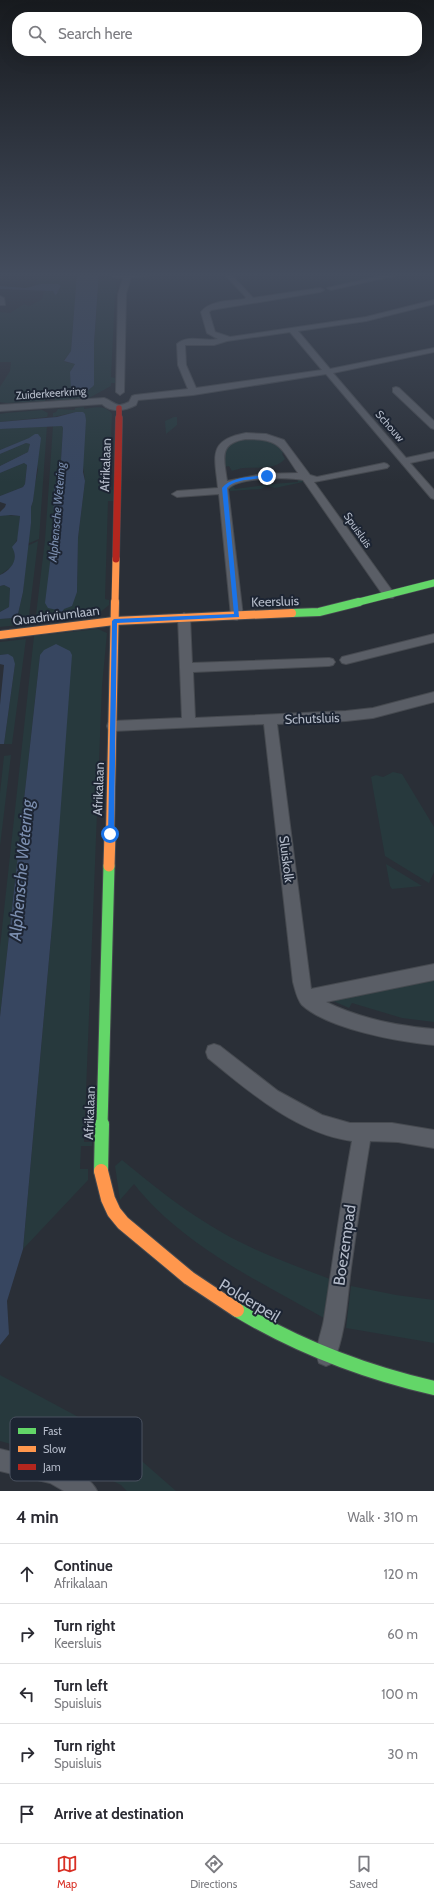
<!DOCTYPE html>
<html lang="en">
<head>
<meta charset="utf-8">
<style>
  :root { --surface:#fff; --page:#f7f7f7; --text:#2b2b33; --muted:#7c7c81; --line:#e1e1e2; --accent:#d93025 }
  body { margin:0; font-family:Cabin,sans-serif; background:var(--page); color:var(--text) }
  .stop { position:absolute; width:12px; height:12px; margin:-9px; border:3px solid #1a73e8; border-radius:50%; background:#fff }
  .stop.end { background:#1a73e8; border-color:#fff; box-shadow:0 1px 4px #0008 }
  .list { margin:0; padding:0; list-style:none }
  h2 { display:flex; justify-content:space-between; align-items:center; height:52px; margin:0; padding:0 16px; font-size:17px }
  h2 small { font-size:13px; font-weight:400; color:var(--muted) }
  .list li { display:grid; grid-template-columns:26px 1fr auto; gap:12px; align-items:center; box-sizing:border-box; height:60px; padding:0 16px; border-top:1px solid var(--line) }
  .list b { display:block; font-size:15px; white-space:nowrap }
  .list p { margin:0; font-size:13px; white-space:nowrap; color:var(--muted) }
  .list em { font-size:13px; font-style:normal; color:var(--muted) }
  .icon { flex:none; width:22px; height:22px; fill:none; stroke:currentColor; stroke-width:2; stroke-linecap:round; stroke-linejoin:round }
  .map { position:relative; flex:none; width:434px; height:1491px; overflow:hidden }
  .search { position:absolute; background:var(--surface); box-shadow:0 4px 16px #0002; left:12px; right:12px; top:12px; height:44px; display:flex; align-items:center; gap:10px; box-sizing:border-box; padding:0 14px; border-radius:16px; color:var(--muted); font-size:15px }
  .sheet { height:352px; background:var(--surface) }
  nav { display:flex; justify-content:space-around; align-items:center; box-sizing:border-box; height:56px; border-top:1px solid var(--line); background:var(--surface); font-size:11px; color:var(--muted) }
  nav a { display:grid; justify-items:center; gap:2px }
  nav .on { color:var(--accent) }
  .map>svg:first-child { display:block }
  .green { fill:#27393d }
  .water { fill:#374660 }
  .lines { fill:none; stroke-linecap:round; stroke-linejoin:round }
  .street-casing { stroke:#464a50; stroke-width:2 }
  .fast-far3-casing { stroke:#464a50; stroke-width:8 }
  .fast-far2-casing { stroke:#464a50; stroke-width:10 }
  .fast-far1-casing { stroke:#464a50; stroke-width:13 }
  .fast-casing { stroke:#464a50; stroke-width:16 }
  .slow-far3-casing { stroke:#464a50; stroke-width:8 }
  .slow-far2-casing { stroke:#464a50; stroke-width:10 }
  .slow-far1-casing { stroke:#464a50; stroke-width:13 }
  .slow-casing { stroke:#464a50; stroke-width:16 }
  .jam-far1-casing { stroke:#464a50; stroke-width:6 }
  .jam-casing { stroke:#464a50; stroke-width:8 }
  .street { fill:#5a5e66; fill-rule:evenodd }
  .fast-far3 { stroke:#63d668; stroke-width:7 }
  .fast-far2 { stroke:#63d668; stroke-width:8 }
  .fast-far1 { stroke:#63d668; stroke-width:11 }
  .fast { stroke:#63d668; stroke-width:14 }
  .slow-far3 { stroke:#ff974d; stroke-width:7 }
  .slow-far2 { stroke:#ff974d; stroke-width:8 }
  .slow-far1 { stroke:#ff974d; stroke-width:11 }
  .slow { stroke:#ff974d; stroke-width:14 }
  .jam-far1 { stroke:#b3261e; stroke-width:5.5 }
  .jam { stroke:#b3261e; stroke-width:7 }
  .route { fill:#1a73e8 }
  .labels { text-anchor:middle; stroke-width:4; stroke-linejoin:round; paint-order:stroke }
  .far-street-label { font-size:11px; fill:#b4bbc9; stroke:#1d2533 }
  .far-water-label { font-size:12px; font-style:italic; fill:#7c8fb0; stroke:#1d2533 }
  .street-label { font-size:13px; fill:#b4bbc9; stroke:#1d2533 }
  .near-street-label { font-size:16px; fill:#b4bbc9; stroke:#1d2533 }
  .near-water-label { font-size:17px; font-style:italic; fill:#7c8fb0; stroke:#1d2533 }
  .key { fill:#1d2533; stroke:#4a5260; stroke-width:1 }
  .key-label { font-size:11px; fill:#b4bbc9 }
</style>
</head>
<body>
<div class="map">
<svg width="434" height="1491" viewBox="0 0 434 1491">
  <rect width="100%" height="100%" fill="#2a2f37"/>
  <g class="green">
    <path d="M 39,273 L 77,273 L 71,351 L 64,360 L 65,362 L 75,364 L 71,370 L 73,392 C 82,393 86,390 94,385 L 94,343 L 99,279 L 112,277 L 112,280 L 115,280 L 118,294 L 115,295 L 111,377 L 115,378 L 115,383 L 111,383 L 111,386 L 89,398 L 55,401 L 55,398 L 45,399 L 45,401 L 6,403 L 0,402 L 0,387 L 10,371 L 11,362 L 0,362 L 0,312 L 10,313 L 24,304 L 30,306 L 42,299 L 44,291 L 58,290 L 41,284 L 35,286 Z"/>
    <polygon points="340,273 397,273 333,286"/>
    <path d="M 84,407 L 84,409 C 92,408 105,404 112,414 L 109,489 L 113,490 L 113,501 L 108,501 L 105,599 L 109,600 L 109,605 L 98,614 L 35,623 L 45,540 L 53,426 L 62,426 L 63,428 L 61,460 L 66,463 L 66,468 L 54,491 C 56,499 52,506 56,513 L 64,609 L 77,592 L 78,538 L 85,481 L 76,412 L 53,417 L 53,413 L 56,412 L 58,409 L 75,410 L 75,408 Z"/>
    <polygon points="42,410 48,413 47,417 0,422 0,414 6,413"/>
    <polygon points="174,417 177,417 177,425 166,434 165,421"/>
    <polygon points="47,426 39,539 27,544 31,523 31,507 33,501 34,488 38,470 32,437 0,450 0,429"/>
    <path d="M 262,438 L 277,444 L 284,451 L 282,454 L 285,459 C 275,470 258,467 244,468 C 240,468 236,470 232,471 L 229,466 L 225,467 L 223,454 C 232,439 245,439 262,438 Z"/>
    <polygon points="26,443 30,444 28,452 0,466 0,454"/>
    <polygon points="24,463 27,465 25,484 23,487 0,496 0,473"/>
    <polygon points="297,478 301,478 303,482 275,488 267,486 261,489 230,491 230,486 233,485 235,489 272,484 298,482"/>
    <polygon points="6,515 20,516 18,538 14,545 15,561 11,567 0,575 0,516"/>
    <polygon points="38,541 28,624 0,627 0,619 13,618 18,614 23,592 27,546"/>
    <polygon points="4,585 10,588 9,607 0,612 0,586"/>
    <polygon points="98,629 107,633 102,686 84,1142 92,1142 92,1146 81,1146 80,1169 88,1169 88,1180 23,1249 52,926 40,655 0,1017 0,947 34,636"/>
    <polygon points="26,639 12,744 4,744 15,664 8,654 0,655 0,642"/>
    <polygon points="11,755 0,846 0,793 4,756"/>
    <polygon points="393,772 402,774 434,827 434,872 429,883 385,856 371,777 376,775 383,777"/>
    <polygon points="386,864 422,886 392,889 390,886"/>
    <polygon points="434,976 434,1022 402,1018 352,1003 349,1008 331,1000"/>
    <path d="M 122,1160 C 150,1183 177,1205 208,1224 C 245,1248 288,1263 330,1279 L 324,1318 C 258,1281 181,1244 134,1184 L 120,1200 L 115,1166 Z"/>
    <polygon points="351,1286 396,1295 434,1300 434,1343 346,1328"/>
    <polygon points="0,1375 112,1435 176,1491 127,1491 121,1485 72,1461 0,1441"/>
  </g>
  <g class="water">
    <path d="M 77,273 L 99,273 L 94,343 L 94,385 C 88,392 79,395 71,390 L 70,372 L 75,364 L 64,361 L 71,351 Z"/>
    <polygon points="41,284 58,284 61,286 58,291 57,294 55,295 53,291 0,289 0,286 26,288"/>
    <polygon points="76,412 83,412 85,414 86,420 83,472 85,481 78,538 77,592 72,606 64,609 61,614 58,614 57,610 48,608 45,603 56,514 53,509 56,498 54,491 58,473 66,468 66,463 61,460 63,428 62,426 0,429 0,422 57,417"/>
    <path d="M 35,434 L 38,434 L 41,438 L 33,501 L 31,507 L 31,523 L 23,592 L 18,614 L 13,618 L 0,619 L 0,612 L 9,607 L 10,588 L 4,585 L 0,586 L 0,575 C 12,569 19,559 12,547 L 17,541 L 20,516 L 11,515 L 0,516 L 0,512 L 5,507 L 6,504 L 0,502 L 0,496 L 23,487 L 25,484 L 27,465 L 24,463 L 0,473 L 0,466 L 28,452 L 30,444 L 26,443 L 0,454 L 0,450 L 29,438 Z"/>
    <polygon points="56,644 70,651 72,655 52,926 23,1249 7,1301 9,1334 0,1345 0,1017 40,655 44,650"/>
    <polygon points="8,654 13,657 15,664 4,744 0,744 0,705 4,665 0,664 0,655"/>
  </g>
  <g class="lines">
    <defs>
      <g id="street">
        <polygon points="124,273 158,273 154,275 131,277 126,294 124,392 120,395 116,392 118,294 123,278 116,278 112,276"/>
        <path d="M 223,273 L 230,273 L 253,298 L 320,288 L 324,290 L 320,292 L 211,310 L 209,312 L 215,332 L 230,337 L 366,317 L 434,300 L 434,304 L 366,321 L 298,331 L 330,369 L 434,348 L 434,352 L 333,373 L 406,458 L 434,452 L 434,458 L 410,463 L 434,490 L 434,499 L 431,498 L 326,374 L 193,395 L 138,400 L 136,405 C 125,411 111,413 102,404 L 0,411 L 0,405 L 104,398 C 115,402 116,409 129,402 L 132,396 L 135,395 L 188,389 L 178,365 L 177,344 C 188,334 205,342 218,339 L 207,333 L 201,312 C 210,300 231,301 245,299 L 246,297 ZM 290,332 L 322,370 L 196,388 L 186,365 L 185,345 L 214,345 L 227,341 Z"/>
        <polygon points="393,273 406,273 331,290 327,288"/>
        <polygon points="0,296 4,298 5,305 0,305"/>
        <polygon points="396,387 399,388 434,421 434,429 431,428 393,392 393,388"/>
        <path d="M 246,433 L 266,434 L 284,440 L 310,475 L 317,477 L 384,463 L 387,464 L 389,466 L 387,468 L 314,482 L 393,592 L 395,595 L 393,598 L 385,598 L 303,480 C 288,477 238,477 228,489 L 243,616 L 237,620 L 233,619 L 231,616 L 219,494 L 177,497 L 172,494 L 177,491 L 218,488 C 215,457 207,440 246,433 ZM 246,439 C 281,439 280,447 298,473 L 262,474 L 227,481 C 224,459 218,443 246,439 Z"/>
        <path d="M 184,613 L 190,617 L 192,663 L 329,658 L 333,659 L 335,662 L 333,665 L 329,666 L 193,672 L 195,718 L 346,711 L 373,708 L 434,692 L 434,702 L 373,718 L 346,721 L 277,724 L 311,989 L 434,964 L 434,980 L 326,1002 C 359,1018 397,1026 434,1029 L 434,1045 C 399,1042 328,1029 302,1005 C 297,999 295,989 293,982 L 264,724 L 113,731 L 108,729 L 107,726 L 108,723 L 113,721 L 182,718 L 178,617 Z"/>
        <polygon points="434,634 434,642 346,664 342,663 340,660 342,657"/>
        <path d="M 214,1044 L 220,1046 L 278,1091 L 322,1115 L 350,1123 L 392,1123 L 434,1130 L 434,1148 L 398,1142 L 370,1141 C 363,1183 357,1225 351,1268 C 347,1299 346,1334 333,1363 L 326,1366 L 319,1363 C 313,1350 322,1333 324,1319 C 333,1260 341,1200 352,1141 C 298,1134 248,1091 208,1058 L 206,1052 L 208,1046 Z"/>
        <path d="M 0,1449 C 25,1455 87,1467 97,1491 L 64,1491 L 50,1483 L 0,1471 Z"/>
      </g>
      <polyline id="fast-far3" points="355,603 434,583"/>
      <polyline id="fast-far2" points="292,613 319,612 359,602"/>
      <polyline id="fast-far1" points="102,1125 109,866"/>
      <g id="fast">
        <polyline points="101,1171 102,1124"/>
        <path d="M 237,1310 C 299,1347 364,1372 434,1388"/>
      </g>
      <polyline id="slow-far3" points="115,603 116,559"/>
      <g id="slow-far2">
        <polyline points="0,635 114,621 292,613"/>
        <polyline points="110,834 115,602"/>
      </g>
      <polyline id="slow-far1" points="109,866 110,833"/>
      <polyline id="slow" points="101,1171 108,1199 114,1212 123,1223 189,1278 237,1310"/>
      <polyline id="jam-far1" points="119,419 119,408"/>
      <polyline id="jam" points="116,559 119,418"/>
    </defs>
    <use href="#street" class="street-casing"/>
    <use href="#fast-far3" class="fast-far3-casing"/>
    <use href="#fast-far2" class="fast-far2-casing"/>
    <use href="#fast-far1" class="fast-far1-casing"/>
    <use href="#fast" class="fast-casing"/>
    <use href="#slow-far3" class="slow-far3-casing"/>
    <use href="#slow-far2" class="slow-far2-casing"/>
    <use href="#slow-far1" class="slow-far1-casing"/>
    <use href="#slow" class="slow-casing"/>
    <use href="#jam-far1" class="jam-far1-casing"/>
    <use href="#jam" class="jam-casing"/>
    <use href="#street" class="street"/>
    <use href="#fast-far3" class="fast-far3"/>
    <use href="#fast-far2" class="fast-far2"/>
    <use href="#fast-far1" class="fast-far1"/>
    <use href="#fast" class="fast"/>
    <use href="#slow-far3" class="slow-far3"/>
    <use href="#slow-far2" class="slow-far2"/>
    <use href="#slow-far1" class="slow-far1"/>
    <use href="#slow" class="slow"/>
    <use href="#jam-far1" class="jam-far1"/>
    <use href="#jam" class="jam"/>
  </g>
  <linearGradient id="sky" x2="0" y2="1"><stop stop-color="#171a1e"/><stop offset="0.57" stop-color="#444d5e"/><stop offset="1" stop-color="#444d5e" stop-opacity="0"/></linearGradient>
  <rect width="434" height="482" fill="url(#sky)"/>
  <path class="route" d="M 267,475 L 269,477 C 257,480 235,478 227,488 L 239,617 L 117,623 L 114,834 L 112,837 L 108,837 L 112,621 L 114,619 L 234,614 L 222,488 C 231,476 253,477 267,475 Z"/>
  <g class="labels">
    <g class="far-street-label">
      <text transform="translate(51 393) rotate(-4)" y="4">Zuiderkeerkring</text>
      <text transform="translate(390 426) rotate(49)" y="4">Schouw</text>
      <text transform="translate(358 530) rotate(55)" y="4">Spuisluis</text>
    </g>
    <g class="far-water-label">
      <text transform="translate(57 512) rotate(-85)" y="4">Alphensche Wetering</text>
    </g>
    <g class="street-label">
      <text transform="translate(105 465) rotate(-88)" y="5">Afrikalaan</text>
      <text transform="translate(275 601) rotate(-2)" y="5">Keersluis</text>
      <text transform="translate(56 615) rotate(-7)" y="5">Quadriviumlaan</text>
      <text transform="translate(312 718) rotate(-2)" y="5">Schutsluis</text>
      <text transform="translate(98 789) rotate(-88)" y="5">Afrikalaan</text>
      <text transform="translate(287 859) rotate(83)" y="5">Sluiskolk</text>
      <text transform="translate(89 1113) rotate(-88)" y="5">Afrikalaan</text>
    </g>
    <g class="near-street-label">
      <text transform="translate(344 1245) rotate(-82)" y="6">Boezempad</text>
      <text transform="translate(250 1300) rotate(31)" y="6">Polderpeil</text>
    </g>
    <g class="near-water-label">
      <text transform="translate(21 870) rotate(-85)" y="6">Alphensche Wetering</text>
    </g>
  </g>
  <rect x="10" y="1417" width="132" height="64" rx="6" class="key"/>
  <rect x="18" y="1428" width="18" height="6" fill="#63d668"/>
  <rect x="18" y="1446" width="18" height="6" fill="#ff974d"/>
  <rect x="18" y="1464" width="18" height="6" fill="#b3261e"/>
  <g class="key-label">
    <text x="43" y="1435">Fast</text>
    <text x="43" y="1453">Slow</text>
    <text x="43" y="1471">Jam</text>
  </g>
</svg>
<div class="stop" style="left:110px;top:834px"></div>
<div class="stop end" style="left:267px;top:476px"></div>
<div class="search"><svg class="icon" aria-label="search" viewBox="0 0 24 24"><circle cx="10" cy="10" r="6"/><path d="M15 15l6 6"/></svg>Search here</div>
</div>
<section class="sheet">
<h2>4 min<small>Walk · 310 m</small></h2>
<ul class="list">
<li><svg class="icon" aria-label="ahead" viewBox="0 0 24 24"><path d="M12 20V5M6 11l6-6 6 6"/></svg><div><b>Continue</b><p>Afrikalaan</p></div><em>120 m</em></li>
<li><svg class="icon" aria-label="right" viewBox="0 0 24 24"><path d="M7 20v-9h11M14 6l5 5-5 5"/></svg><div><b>Turn right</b><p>Keersluis</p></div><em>60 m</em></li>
<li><svg class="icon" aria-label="left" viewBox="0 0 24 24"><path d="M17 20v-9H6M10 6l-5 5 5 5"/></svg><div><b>Turn left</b><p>Spuisluis</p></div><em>100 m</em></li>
<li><svg class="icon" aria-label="right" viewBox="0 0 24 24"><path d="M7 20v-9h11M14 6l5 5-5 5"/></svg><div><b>Turn right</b><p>Spuisluis</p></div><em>30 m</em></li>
<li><svg class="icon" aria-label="arrive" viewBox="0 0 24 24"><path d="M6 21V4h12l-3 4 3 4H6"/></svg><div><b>Arrive at destination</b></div></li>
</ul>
</section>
<nav>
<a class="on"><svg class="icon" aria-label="map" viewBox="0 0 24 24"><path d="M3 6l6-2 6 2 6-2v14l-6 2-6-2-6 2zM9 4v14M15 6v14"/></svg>Map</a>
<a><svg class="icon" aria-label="directions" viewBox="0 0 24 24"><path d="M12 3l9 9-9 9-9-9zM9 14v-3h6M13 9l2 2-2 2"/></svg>Directions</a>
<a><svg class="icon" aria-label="saved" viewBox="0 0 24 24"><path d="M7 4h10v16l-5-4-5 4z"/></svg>Saved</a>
</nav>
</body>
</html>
